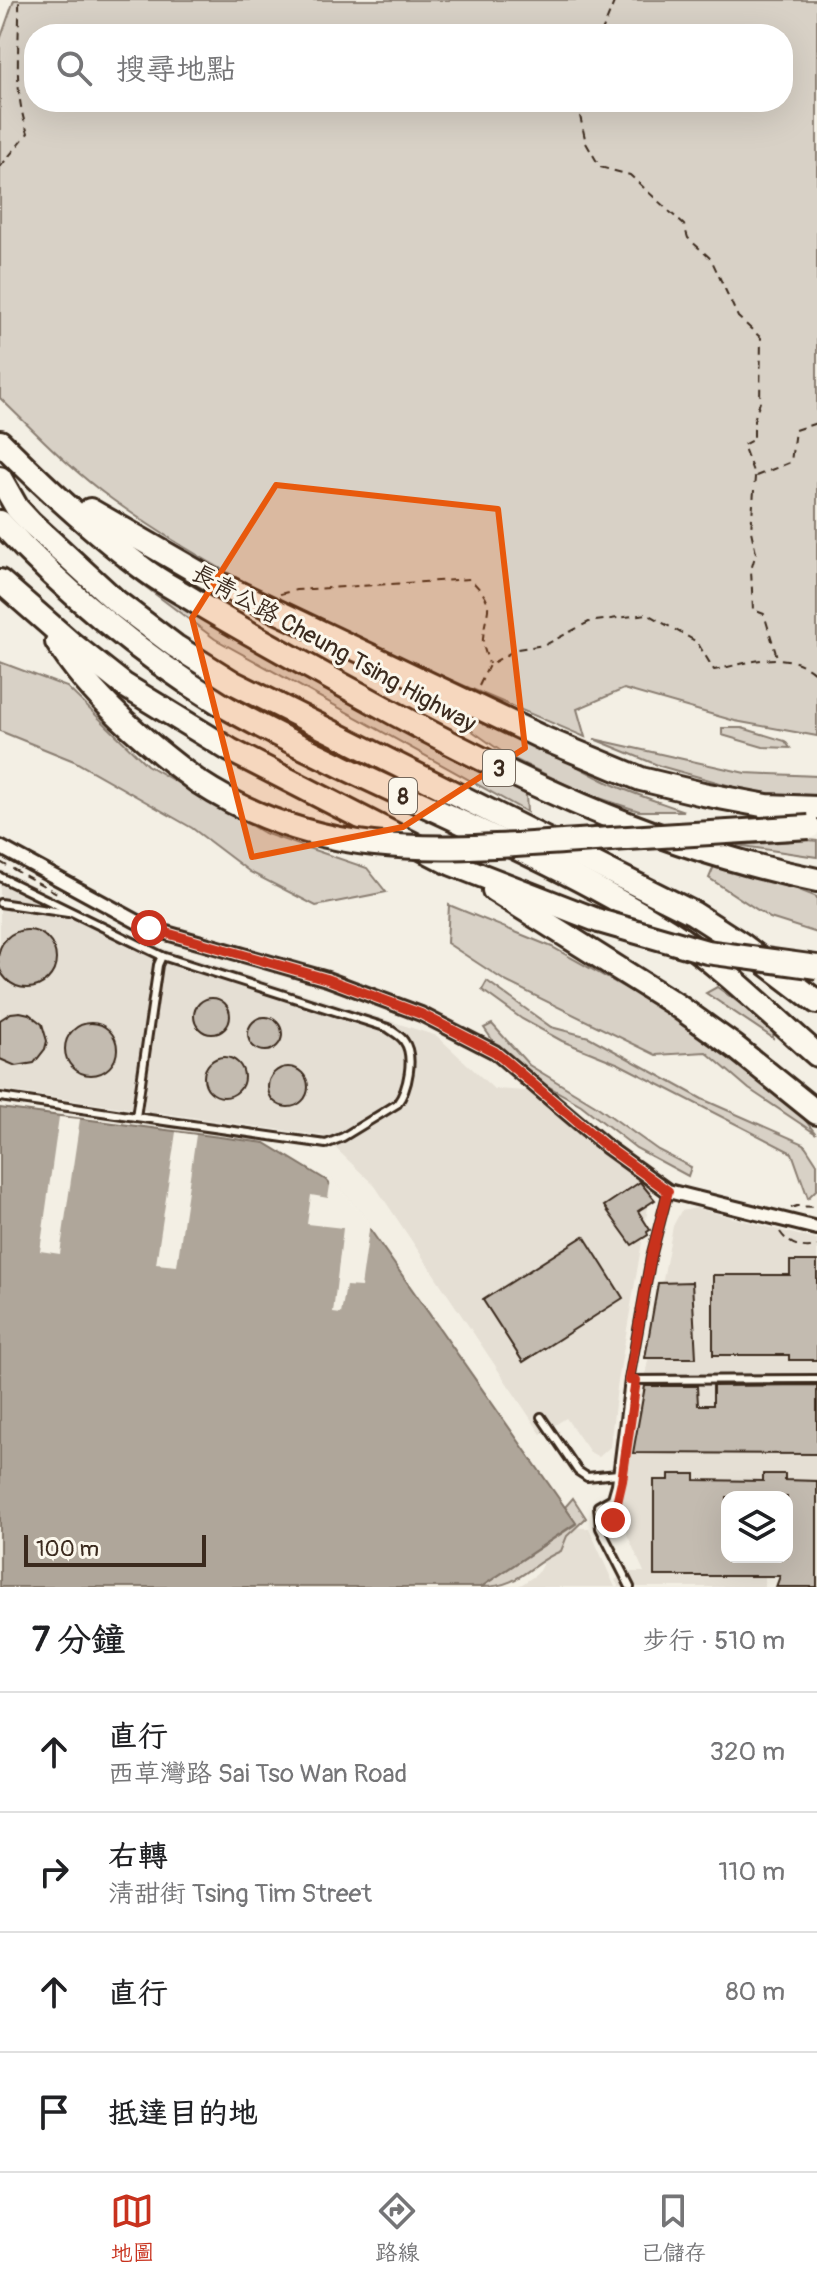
<!DOCTYPE html>
<html lang="zh-TW">
<head>
<meta charset="utf-8">
<style>
  :root { --surface:#fff; --page:#f2f2f2; --text:#202124; --muted:#757577; --line:#e0e0e0; --accent:#c8321e }
  body { margin:0; font-family:Pangolin,"LXGW WenKai TC",sans-serif; background:var(--page); color:var(--text) }
  .controls { position:absolute; right:24px; bottom:24px; display:grid; overflow:hidden; border-radius:16px; box-shadow:0 8px 32px #0002 }
  .controls button { width:72px; height:72px; display:grid; place-items:center; padding:0; border:0; border-bottom:2px solid var(--line); background:var(--surface); color:var(--text); font:40px sans-serif }
  .scale { position:absolute; left:24px; bottom:20px; width:182px; box-sizing:border-box; padding-left:8px; border:4px solid #3b2a1e; border-top:0; font-size:22px; line-height:28px; white-space:nowrap; color:#3b2a1e; -webkit-text-stroke:6px #fbf7ec; paint-order:stroke }
  .stop { position:absolute; width:24px; height:24px; margin:-18px; border:6px solid #c8321e; border-radius:50%; background:#fff }
  .stop.end { background:#c8321e; border-color:#fff; box-shadow:0 2px 8px #0008 }
  .list { margin:0; padding:0; list-style:none }
  h2 { display:flex; justify-content:space-between; align-items:center; height:104px; margin:0; padding:0 32px; font-size:34px }
  h2 small { font-size:26px; font-weight:400; color:var(--muted) }
  .list li { display:grid; grid-template-columns:52px 1fr auto; gap:24px; align-items:center; box-sizing:border-box; height:120px; padding:0 32px; border-top:2px solid var(--line) }
  .list b { display:block; font-size:30px; white-space:nowrap }
  .list p { margin:0; font-size:26px; white-space:nowrap; color:var(--muted) }
  .list em { font-size:26px; font-style:normal; color:var(--muted) }
  .icon { flex:none; width:44px; height:44px; fill:none; stroke:currentColor; stroke-width:2; stroke-linecap:round; stroke-linejoin:round }
  .map { position:relative; flex:none; width:817px; height:1587px; overflow:hidden }
  .search { position:absolute; background:var(--surface); box-shadow:0 8px 32px #0002; left:24px; right:24px; top:24px; height:88px; display:flex; align-items:center; gap:20px; box-sizing:border-box; padding:0 28px; border-radius:32px; color:var(--muted); font-size:30px }
  .sheet { height:584px; background:var(--surface) }
  nav { display:flex; justify-content:space-around; align-items:center; box-sizing:border-box; height:112px; border-top:2px solid var(--line); background:var(--surface); font-size:22px; color:var(--muted) }
  nav a { display:grid; justify-items:center; gap:4px }
  nav .on { color:var(--accent) }
  .map>svg:first-child { display:block }
  .built { fill:#e5dfd4 }
  .green { fill:#d8d1c6; stroke:#8a7e72; stroke-width:2; fill-rule:evenodd }
  .water { fill:#afa69a; stroke:#817468; stroke-width:2 }
  .pier { fill:#f3efe4 }
  .building { fill:#c3bbb0; stroke:#3b2a1e; stroke-width:2; fill-rule:evenodd }
  .lines { fill:none; stroke-linecap:round; stroke-linejoin:round }
  .lane-casing { stroke:#3b2a1e; stroke-width:12 }
  .street-casing { stroke:#3b2a1e; stroke-width:18 }
  .highway-casing { stroke:#3b2a1e; stroke-width:28 }
  .path { stroke:#3b2a1e; stroke-width:2; stroke-dasharray:8 6; stroke-linecap:butt }
  .lane { stroke:#fbf7ec; stroke-width:6 }
  .street { stroke:#fbf7ec; stroke-width:12 }
  .highway { stroke:#fbf7ec; stroke-width:22 }
  .highway-bridge-casing { stroke:#3b2a1e; stroke-width:28; stroke-linecap:butt }
  .highway-bridge { stroke:#fbf7ec; stroke-width:22 }
  .route { stroke:#c8321e; stroke-width:10 }
  .marked { fill:#e8590c; fill-opacity:0.2; stroke:#e8590c; stroke-width:6; stroke-linejoin:round }
  .labels { text-anchor:middle; stroke-width:6; stroke-linejoin:round; paint-order:stroke }
  .shield { fill:#fbf7ec; stroke:#75685c; stroke-width:2 }
  .shield-label { font-size:22px; font-weight:bold; fill:#3b2a1e }
  .street-label { font-size:24px; fill:#3b2a1e; stroke:#fbf7ec }
</style>
</head>
<body>
<div class="map">
<svg width="817" height="1587" viewBox="0 0 817 1587">
  <rect width="100%" height="100%" fill="#f3efe4"/>
  <filter id="ink" filterUnits="userSpaceOnUse"><feTurbulence type="fractalNoise" baseFrequency=".0125" numOctaves="2"/><feDisplacementMap in="SourceGraphic" scale="16" xChannelSelector="R" yChannelSelector="G"/><feConvolveMatrix kernelMatrix="1 2 1 2 8 2 1 2 1" color-interpolation-filters="sRGB"/></filter>
  <g filter="url(#ink)">
    <g class="built">
      <polygon points="0,869 149,944 437,1036 494,1089 526,1091 651,1190 617,1387 610,1447 599,1457 590,1452 566,1418 541,1434 375,1186 323,1136 0,1090"/>
      <polygon points="696,1208 817,1240 817,1519 787,1497 727,1497 727,1557 765,1557 764,1587 619,1587 615,1580 631,1572 644,1572 619,1516 673,1226 681,1211"/>
      <polygon points="563,1527 589,1528 615,1587 518,1587 537,1574"/>
    </g>
    <g class="green">
      <path d="M 14,0 L 817,0 L 817,736 L 735,721 L 624,689 L 577,709 L 585,737 C 424,668 256,603 113,500 C 72,471 36,433 0,398 L 0,40 ZM 34,34 L 783,34 L 783,102 L 34,102 Z"/>
      <polygon points="119,567 151,579 526,795 527,812 215,639"/>
      <polygon points="0,662 67,687 147,765 264,833 367,868 386,892 316,906 250,872 192,828 74,761 0,731"/>
      <path d="M 429,701 C 471,700 561,760 603,780 C 629,793 657,801 684,811 L 639,811 L 581,792 L 508,756 Z"/>
      <polygon points="722,728 742,728 785,741 790,748 763,747 722,735"/>
      <polygon points="594,739 745,773 817,776 817,797 752,792 660,766"/>
      <polygon points="808,840 817,841 817,857 737,845"/>
      <polygon points="714,866 759,874 817,897 817,933 770,918 709,878"/>
      <polygon points="449,905 552,947 702,1031 778,1085 816,1134 749,1089 706,1052 656,1055 505,981 447,943"/>
      <polygon points="487,981 551,1027 589,1037 702,1099 804,1144 817,1164 817,1189 808,1198 792,1153 619,1064 562,1041 522,1019 482,990"/>
      <polygon points="717,987 774,1028 773,1038 706,993"/>
      <polygon points="492,1024 529,1065 595,1105 658,1150 691,1167 688,1176 636,1148 581,1105 509,1064 484,1028"/>
      <path d="M 573,1498 L 586,1518 L 567,1536 L 561,1551 C 528,1564 522,1587 481,1587 L 576,1524 L 565,1507 Z"/>
    </g>
    <polygon class="water" points="0,1108 265,1143 326,1180 369,1228 576,1523 481,1587 0,1587"/>
    <g class="pier">
      <polygon points="59,1117 80,1119 60,1254 40,1251"/>
      <polygon points="176,1132 196,1135 177,1266 156,1264"/>
      <polygon points="331,1179 370,1223 361,1287 346,1286 341,1314 333,1313 343,1228 307,1224 311,1195 328,1198"/>
    </g>
    <g class="building">
      <circle cx="27" cy="959" r="29"/>
      <circle cx="212" cy="1016" r="18"/>
      <polygon points="20,1012 29,1014 42,1024 47,1041 45,1049 34,1063 16,1066 0,1059 0,1020 11,1013"/>
      <circle cx="265" cy="1034" r="17"/>
      <circle cx="91" cy="1049" r="26"/>
      <circle cx="224" cy="1077" r="20"/>
      <circle cx="288" cy="1087" r="20"/>
      <polygon points="640,1182 655,1200 638,1211 650,1230 647,1232 648,1235 632,1245 604,1206"/>
      <polygon points="584,1236 623,1298 523,1362 483,1300"/>
      <polygon points="790,1261 817,1261 817,1360 789,1360 789,1355 713,1355 713,1275 790,1275"/>
      <polygon points="692,1282 696,1358 645,1358 658,1283"/>
      <polygon points="817,1385 817,1454 633,1453 645,1386 697,1386 698,1405 713,1405 713,1386"/>
      <path d="M 669,1474 L 695,1474 L 695,1480 L 763,1481 L 763,1474 L 785,1474 L 785,1480 L 817,1481 L 817,1587 L 776,1587 L 780,1576 L 654,1576 L 654,1480 L 669,1480 ZM 727,1497 L 787,1497 L 787,1557 L 727,1557 Z"/>
    </g>
    <g class="lines">
      <defs>
        <g id="lane">
          <path d="M 0,877 L 162,956 L 388,1028 C 393,1032 401,1036 404,1041 C 415,1056 408,1090 397,1104 L 343,1137 L 326,1144 L 136,1117"/>
          <polyline points="0,903 68,913"/>
          <polyline points="0,1097 136,1117 158,965 162,956"/>
          <polyline points="629,1380 817,1379"/>
          <polyline points="541,1417 578,1471 587,1477 618,1474"/>
          <polyline points="630,1587 600,1528 598,1506 612,1498 616,1484 629,1380 651,1257 668,1191"/>
        </g>
        <polyline id="street" points="0,847 149,928 327,979 421,1014 495,1052 607,1147 668,1191 817,1228"/>
        <g id="highway">
          <path d="M 0,442 C 43,485 96,534 145,570 C 162,583 183,593 201,605 C 253,636 306,665 359,694 C 505,775 653,847 817,880"/>
          <polyline points="0,478 17,508 30,522 117,602 175,646 234,683 693,913 741,944 817,1002"/>
          <polyline points="90,510 213,581 545,739 641,779 703,794 767,806 817,808"/>
          <path d="M 0,522 C 65,592 137,652 219,703 C 259,727 301,746 343,767 C 452,819 565,866 668,930 C 718,962 772,1016 817,1055"/>
          <polyline points="0,581 72,644 124,685 230,750 452,864 599,921"/>
          <path d="M 57,642 C 91,697 146,743 197,781"/>
          <polyline points="494,890 675,1004 735,1047 817,1113"/>
        </g>
      </defs>
      <use href="#lane" class="lane-casing"/>
      <use href="#street" class="street-casing"/>
      <use href="#highway" class="highway-casing"/>
      <g class="path">
        <polyline points="601,34 615,0"/>
        <polyline points="577,102 586,143 600,167 630,175 684,225 688,238 711,259 738,317 761,338 760,402 754,420 754,439 743,445 755,477 751,531 756,553 751,570 753,610 764,614 777,657"/>
        <path d="M 0,167 L 28,133 C 12,89 20,46 19,0"/>
        <polyline points="756,476 791,462 795,430 817,423"/>
        <path d="M 280,594 L 296,590 L 470,579 C 498,607 486,606 483,638 C 482,646 487,656 489,664"/>
        <path d="M 479,686 L 489,665 L 517,649 L 545,645 L 589,622 L 647,614 L 697,642 L 714,670 C 749,663 788,647 817,675"/>
        <polyline points="0,862 57,893"/>
        <polyline points="791,1208 797,1206 817,1207"/>
        <path d="M 780,1232 C 788,1244 802,1250 817,1246"/>
        <polyline points="611,1521 617,1505"/>
      </g>
      <use href="#lane" class="lane"/>
      <use href="#street" class="street"/>
      <use href="#highway" class="highway"/>
      <defs>
        <g id="highway-bridge">
          <path d="M 197,781 C 319,862 439,850 578,841 C 655,837 732,832 809,827"/>
          <polyline points="599,921 707,952 817,967"/>
        </g>
      </defs>
      <use href="#highway-bridge" class="highway-bridge-casing"/>
      <use href="#highway-bridge" class="highway-bridge"/>
    </g>
  </g>
  <g class="lines" filter="url(#ink)">
    <polyline class="route" points="149,928 327,979 421,1014 495,1052 607,1147 668,1191 651,1257 629,1380 636,1380 622,1481 613,1520"/>
  </g>
  <path class="marked" d="M 276,485 L 498,509 L 525,748 L 403,827 L 252,857 L 192,618 Z"/>
  <g class="labels">
    <g class="shield">
      <rect x="483" y="750" width="32" height="36" rx="6"/>
      <rect x="389" y="778" width="28" height="36" rx="6"/>
    </g>
    <g class="shield-label">
      <text x="499" y="776">3</text>
      <text x="403" y="804">8</text>
    </g>
    <g class="street-label">
      <text transform="translate(334 648) rotate(29)" y="8">長青公路 Cheung Tsing Highway</text>
    </g>
  </g>
</svg>
<div class="controls">
<button><svg class="icon" aria-label="layers" viewBox="0 0 24 24"><path d="M12 4l9 5-9 5-9-5zM3 14l9 5 9-5"/></svg></button>
</div>
<div class="scale">100 m</div>
<div class="stop" style="left:149px;top:928px"></div>
<div class="stop end" style="left:613px;top:1520px"></div>
<div class="search"><svg class="icon" aria-label="search" viewBox="0 0 24 24"><circle cx="10" cy="10" r="6"/><path d="M15 15l6 6"/></svg>搜尋地點</div>
</div>
<section class="sheet">
<h2>7 分鐘<small>步行 · 510 m</small></h2>
<ul class="list">
<li><svg class="icon" aria-label="ahead" viewBox="0 0 24 24"><path d="M12 20V5M6 11l6-6 6 6"/></svg><div><b>直行</b><p>西草灣路 Sai Tso Wan Road</p></div><em>320 m</em></li>
<li><svg class="icon" aria-label="right" viewBox="0 0 24 24"><path d="M7 20v-9h11M14 6l5 5-5 5"/></svg><div><b>右轉</b><p>清甜街 Tsing Tim Street</p></div><em>110 m</em></li>
<li><svg class="icon" aria-label="ahead" viewBox="0 0 24 24"><path d="M12 20V5M6 11l6-6 6 6"/></svg><div><b>直行</b></div><em>80 m</em></li>
<li><svg class="icon" aria-label="arrive" viewBox="0 0 24 24"><path d="M6 21V4h12l-3 4 3 4H6"/></svg><div><b>抵達目的地</b></div></li>
</ul>
</section>
<nav>
<a class="on"><svg class="icon" aria-label="map" viewBox="0 0 24 24"><path d="M3 6l6-2 6 2 6-2v14l-6 2-6-2-6 2zM9 4v14M15 6v14"/></svg>地圖</a>
<a><svg class="icon" aria-label="directions" viewBox="0 0 24 24"><path d="M12 3l9 9-9 9-9-9zM9 14v-3h6M13 9l2 2-2 2"/></svg>路線</a>
<a><svg class="icon" aria-label="saved" viewBox="0 0 24 24"><path d="M7 4h10v16l-5-4-5 4z"/></svg>已儲存</a>
</nav>
</body>
</html>
